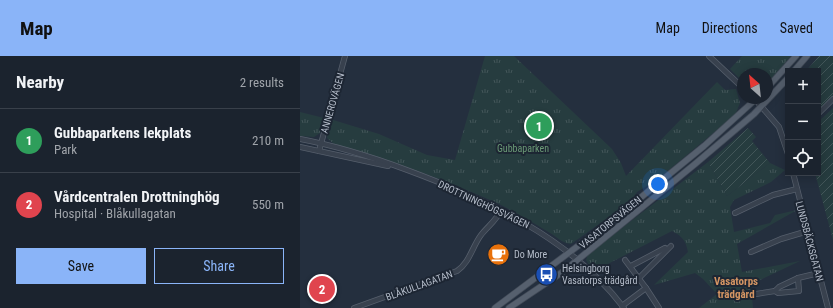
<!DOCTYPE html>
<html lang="en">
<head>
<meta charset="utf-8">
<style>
  :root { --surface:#1b232e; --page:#282f3a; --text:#f1f3f6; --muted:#a0a4aa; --line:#39404a; --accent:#8ab4f8 }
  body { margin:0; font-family:"Roboto Condensed",sans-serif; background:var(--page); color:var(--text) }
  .controls { position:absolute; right:12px; top:12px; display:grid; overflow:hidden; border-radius:0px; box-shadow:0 2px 10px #0003 }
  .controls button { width:36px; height:36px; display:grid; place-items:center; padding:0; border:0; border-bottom:1px solid var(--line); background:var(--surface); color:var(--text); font:20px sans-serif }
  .compass { position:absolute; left:437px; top:12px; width:36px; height:36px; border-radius:50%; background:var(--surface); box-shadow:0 2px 10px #0003; rotate:333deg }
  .you { position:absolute; left:358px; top:128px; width:14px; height:14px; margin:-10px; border:3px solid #fff; border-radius:50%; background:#1a73e8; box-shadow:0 0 0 6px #1a73e833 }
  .badge { display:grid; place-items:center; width:26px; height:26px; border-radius:50%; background:var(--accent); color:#fff; font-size:13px; font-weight:700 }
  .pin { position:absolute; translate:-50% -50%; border:2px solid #fff; box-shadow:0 1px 4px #0006 }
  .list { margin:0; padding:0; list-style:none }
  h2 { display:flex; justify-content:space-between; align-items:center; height:52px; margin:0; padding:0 16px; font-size:17px }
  h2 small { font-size:13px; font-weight:400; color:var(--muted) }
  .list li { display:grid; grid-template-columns:26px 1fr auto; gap:12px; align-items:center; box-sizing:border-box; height:64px; padding:0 16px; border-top:1px solid var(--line) }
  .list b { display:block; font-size:15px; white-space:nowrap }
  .list p { margin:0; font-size:13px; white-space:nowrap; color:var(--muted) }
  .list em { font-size:13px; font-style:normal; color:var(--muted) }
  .actions { display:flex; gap:8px; padding:12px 16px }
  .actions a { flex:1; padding:9px 0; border:1px solid var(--accent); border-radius:0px; text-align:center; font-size:14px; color:var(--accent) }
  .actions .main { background:var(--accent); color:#111 }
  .icon { flex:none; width:22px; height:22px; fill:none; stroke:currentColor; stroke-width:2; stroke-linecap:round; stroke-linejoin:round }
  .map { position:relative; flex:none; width:533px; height:252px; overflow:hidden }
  header { display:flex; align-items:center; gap:24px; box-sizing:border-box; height:56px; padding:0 20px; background:var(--accent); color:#111 }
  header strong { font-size:19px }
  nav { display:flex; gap:22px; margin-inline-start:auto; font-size:14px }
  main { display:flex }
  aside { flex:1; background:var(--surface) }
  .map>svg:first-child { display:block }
  .park { fill:url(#park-tufts) }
  .garden { fill:url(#garden-furrows) }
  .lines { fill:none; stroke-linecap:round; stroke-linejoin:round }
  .minor-casing { stroke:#565f6c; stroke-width:6 }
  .major-casing { stroke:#414a57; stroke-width:7 }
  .minor { stroke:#38414e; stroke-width:4.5 }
  .major { stroke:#56606e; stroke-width:5.5 }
  .labels { text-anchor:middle; stroke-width:4; stroke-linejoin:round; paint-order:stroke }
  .street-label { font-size:10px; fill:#b4bcc9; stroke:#1d2633 }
  .park-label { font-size:10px; fill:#6b9a76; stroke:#1d2633 }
  .poi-label { font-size:10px; fill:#b4bcc9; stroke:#1d2633; text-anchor:start }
  .neighbourhood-label { font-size:11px; font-weight:bold; fill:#d59563; stroke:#1d2633 }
</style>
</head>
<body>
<header>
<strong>Map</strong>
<nav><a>Map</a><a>Directions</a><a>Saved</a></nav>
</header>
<main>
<aside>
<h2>Nearby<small>2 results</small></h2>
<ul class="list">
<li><span class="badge" style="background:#2e9e5b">1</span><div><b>Gubbaparkens lekplats</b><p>Park</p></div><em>210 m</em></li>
<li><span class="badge" style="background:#e0444e">2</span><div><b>Vårdcentralen Drottninghög</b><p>Hospital · Blåkullagatan</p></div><em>550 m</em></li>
</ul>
<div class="actions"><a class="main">Save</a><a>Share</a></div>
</aside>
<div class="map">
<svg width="533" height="252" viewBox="0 0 533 252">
  <defs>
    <pattern id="park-tufts" width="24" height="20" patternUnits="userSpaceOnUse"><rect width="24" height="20" fill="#263c3f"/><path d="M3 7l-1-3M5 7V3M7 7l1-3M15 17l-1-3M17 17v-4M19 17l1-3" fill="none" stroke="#435659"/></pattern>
    <pattern id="garden-furrows" width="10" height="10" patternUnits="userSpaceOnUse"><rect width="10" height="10" fill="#263c3f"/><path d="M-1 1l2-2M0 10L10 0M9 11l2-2" fill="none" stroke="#435659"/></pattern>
  </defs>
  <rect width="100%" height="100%" fill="#242f3e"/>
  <g class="park">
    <path d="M 185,0 L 214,0 L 312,93 L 321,107 L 326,120 L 417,26 L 425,34 L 436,33 L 440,47 L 435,59 L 358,123 L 337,136 L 330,146 L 271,188 C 262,187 257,181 250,177 C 233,166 215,156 197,147 C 143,123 90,104 34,88 L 27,82 L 30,63 L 79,78 L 127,99 L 155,104 Z"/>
    <polygon points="442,0 491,0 467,28 467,18 443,18 443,26 430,13"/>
    <polygon points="0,56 24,62 20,77 14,81 0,80"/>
    <path d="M 408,106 L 427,140 L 470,107 L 485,114 L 471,126 L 434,144 L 430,151 L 434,176 L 470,167 L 475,159 L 497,154 L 437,188 L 442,216 L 500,205 L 458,225 L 451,230 L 453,252 L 399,252 L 417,238 L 403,223 L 395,217 L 354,229 L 388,196 C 386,185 382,180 372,175 L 298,213 L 291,207 L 289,209 L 286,204 L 288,198 Z"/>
  </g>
  <g class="garden">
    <polygon points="519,0 533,0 533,41 518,55 518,15 506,15"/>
    <polygon points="533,52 533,184 515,117 518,117 518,66"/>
    <polygon points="448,72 456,81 452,85 470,107 427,140 408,106"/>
  </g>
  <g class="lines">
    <defs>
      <g id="minor">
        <polyline points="409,0 443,32"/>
        <polyline points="454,42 479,71 488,98"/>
        <polyline points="518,58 533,43"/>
        <path d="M 0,83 C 37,90 72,101 107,114 C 188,144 271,182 324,252"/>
        <polyline points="0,91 88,110"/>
        <polyline points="19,95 45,0"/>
        <polyline points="493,117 528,252"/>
        <polyline points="435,157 473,139 497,133"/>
        <polyline points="451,196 481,183 508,175"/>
        <polyline points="325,204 346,232"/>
        <polyline points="331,210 365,192"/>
        <polyline points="339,222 371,190"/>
        <polyline points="475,235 478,237 499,235 498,222"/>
        <polyline points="456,238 475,235 479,231 498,222 519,217"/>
        <polyline points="322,250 346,232 359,252"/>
        <path d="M 54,252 L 157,215 C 170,206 172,191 181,179 C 188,170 196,165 201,154"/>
      </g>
      <g id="major">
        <polyline points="494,15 507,0"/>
        <polyline points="467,32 496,0"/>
        <polyline points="195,252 318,160 404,90 457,42"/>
        <polyline points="209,252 264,215 395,108 454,58 488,22"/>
      </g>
    </defs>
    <use href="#minor" class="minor-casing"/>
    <use href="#major" class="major-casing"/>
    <use href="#minor" class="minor"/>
    <use href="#major" class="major"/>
  </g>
  <defs>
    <symbol id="cafe-disc" viewBox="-11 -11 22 22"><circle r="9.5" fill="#e8710a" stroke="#1d2633"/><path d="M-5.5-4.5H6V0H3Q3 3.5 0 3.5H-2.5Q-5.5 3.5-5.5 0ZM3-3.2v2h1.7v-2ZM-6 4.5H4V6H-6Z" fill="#fff"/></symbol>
    <symbol id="bus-disc" viewBox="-11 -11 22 22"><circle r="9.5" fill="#1a4fb4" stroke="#1d2633"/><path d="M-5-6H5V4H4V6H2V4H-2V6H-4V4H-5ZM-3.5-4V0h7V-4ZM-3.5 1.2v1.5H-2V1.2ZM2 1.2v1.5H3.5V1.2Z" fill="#fff"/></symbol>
  </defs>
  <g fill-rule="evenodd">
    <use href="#cafe-disc" x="186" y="186" width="25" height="25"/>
    <use href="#bus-disc" x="234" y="206" width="25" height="25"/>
  </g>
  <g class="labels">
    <g class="street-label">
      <text transform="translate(32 47) rotate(-74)" y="4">ANNEROVÄGEN</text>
      <text transform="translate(184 148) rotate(25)" y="4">DROTTNINGHÖGSVÄGEN</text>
      <text transform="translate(310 166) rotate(-39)" y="4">VASATORPSVÄGEN</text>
      <text transform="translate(510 185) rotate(75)" y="4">LUNDSBÄCKSGATAN</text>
      <text transform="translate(119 229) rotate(-20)" y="4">BLÅKULLAGATAN</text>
    </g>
    <g class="park-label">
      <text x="223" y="96">Gubbaparken</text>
    </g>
    <g class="poi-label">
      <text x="214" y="202">Do More</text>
      <text x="262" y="216">Helsingborg<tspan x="262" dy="12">Vasatorps trädgård</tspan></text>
    </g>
    <g class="neighbourhood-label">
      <text x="436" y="229">Vasatorps<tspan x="436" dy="13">trädgård</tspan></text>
    </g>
  </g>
</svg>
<div class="controls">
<button>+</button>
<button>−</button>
<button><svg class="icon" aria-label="locate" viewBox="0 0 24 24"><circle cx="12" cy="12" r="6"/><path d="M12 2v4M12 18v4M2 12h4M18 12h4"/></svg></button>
</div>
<svg class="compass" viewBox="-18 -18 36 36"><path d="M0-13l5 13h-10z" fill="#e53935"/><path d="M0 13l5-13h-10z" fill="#a0a4aa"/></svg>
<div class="you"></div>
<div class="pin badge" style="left:239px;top:70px;background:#2e9e5b">1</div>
<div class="pin badge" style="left:22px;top:233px;background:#e0444e">2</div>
</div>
</main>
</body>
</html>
